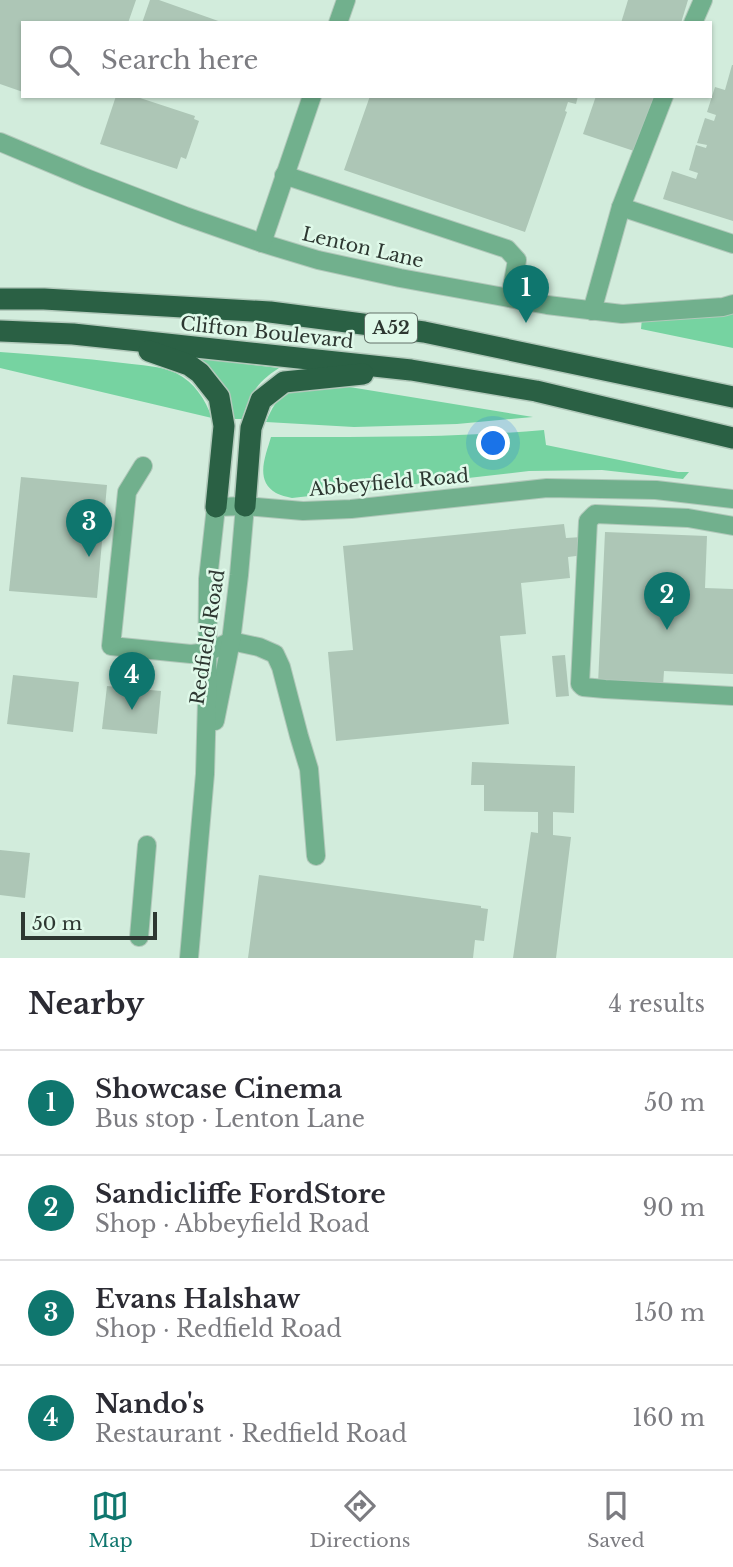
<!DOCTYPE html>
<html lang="en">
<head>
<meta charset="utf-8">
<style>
  :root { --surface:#fff; --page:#f7f7f7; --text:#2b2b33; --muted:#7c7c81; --line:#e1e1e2; --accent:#0f766e }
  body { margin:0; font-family:"Libre Baskerville",serif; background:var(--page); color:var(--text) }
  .scale { position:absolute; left:21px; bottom:18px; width:136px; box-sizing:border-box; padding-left:7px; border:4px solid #2d3731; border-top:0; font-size:19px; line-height:24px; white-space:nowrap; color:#2d3731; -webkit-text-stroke:5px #dff9e9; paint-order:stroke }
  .you { position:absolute; left:494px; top:444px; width:24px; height:24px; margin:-18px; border:5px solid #fff; border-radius:50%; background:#1a73e8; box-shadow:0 0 0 10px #1a73e833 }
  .badge { display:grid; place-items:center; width:46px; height:46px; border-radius:50%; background:var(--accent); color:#fff; font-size:23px; font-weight:700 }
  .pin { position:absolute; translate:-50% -58px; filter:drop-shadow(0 2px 4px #0008) }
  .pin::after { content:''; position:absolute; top:37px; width:24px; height:21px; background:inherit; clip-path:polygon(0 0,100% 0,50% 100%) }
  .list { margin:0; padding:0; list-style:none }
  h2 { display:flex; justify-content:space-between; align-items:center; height:91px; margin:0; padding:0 28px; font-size:30px }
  h2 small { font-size:23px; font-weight:400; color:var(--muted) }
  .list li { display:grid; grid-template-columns:46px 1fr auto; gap:21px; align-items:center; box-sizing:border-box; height:105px; padding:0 28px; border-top:2px solid var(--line) }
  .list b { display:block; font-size:26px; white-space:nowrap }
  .list p { margin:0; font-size:23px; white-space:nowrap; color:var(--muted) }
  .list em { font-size:23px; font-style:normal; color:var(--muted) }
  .icon { flex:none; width:38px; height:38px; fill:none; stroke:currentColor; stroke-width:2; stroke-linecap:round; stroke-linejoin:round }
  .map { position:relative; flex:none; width:733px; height:958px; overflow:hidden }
  .search { position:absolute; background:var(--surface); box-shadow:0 2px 5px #0004; left:21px; right:21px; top:21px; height:77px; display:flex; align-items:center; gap:18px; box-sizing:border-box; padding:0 24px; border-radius:0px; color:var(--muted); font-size:26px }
  .sheet { height:511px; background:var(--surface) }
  nav { display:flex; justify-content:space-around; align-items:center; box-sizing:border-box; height:98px; border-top:2px solid var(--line); background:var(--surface); font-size:19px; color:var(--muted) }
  nav a { display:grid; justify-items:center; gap:4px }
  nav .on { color:var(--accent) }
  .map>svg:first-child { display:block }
  .green { fill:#76d3a1 }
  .building { fill:#adc6b6 }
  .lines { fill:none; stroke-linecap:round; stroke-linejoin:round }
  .minor-casing { stroke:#b1c8ba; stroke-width:20 }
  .highway-casing { stroke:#b1c8ba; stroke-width:24 }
  .minor { stroke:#71b08d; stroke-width:18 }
  .highway { stroke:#2a6044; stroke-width:21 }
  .labels { text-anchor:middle; stroke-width:5; stroke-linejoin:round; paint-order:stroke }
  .shield { fill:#dff9e9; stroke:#627168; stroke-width:2 }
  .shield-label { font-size:18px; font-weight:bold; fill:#2d3731 }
  .street-label { font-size:19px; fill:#2d3731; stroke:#dff9e9 }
</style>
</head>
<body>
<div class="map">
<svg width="733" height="958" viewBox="0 0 733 958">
  <rect width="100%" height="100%" fill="#d2ecdc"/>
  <g class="green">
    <polygon points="733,312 733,348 641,329 642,318 712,317"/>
    <path d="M 0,352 C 41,355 82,358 123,363 C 140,365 161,366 176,373 C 195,383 205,399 212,418 L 0,368 Z"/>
    <path d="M 198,358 L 279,368 C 256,383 251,393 242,419 L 231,419 L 217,381 Z"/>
    <path d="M 319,382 L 533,417 L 457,424 L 354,427 L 266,422 C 277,394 290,386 319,382 Z"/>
    <path d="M 544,430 L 546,445 L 678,472 L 689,472 L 683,479 L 602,470 L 529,471 L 292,498 C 287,497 280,495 276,493 C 254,480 266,455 271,437 C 362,437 454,438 544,430 Z"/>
  </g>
  <g class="building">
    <polygon points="0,0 136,0 128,23 23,23 23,92 0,84"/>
    <polygon points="150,0 159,0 224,23 142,23"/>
    <polygon points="628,0 688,0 681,23 621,23"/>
    <polygon points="732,65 733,65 733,221 663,199 672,171 696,179 698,173 689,170 696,145 706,148 707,145 697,143 705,118 714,121 716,115 707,112 715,87 725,90"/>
    <polygon points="116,96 134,96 195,116 194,119 199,121 186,159 181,157 177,169 100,144"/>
    <polygon points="370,96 578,96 576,104 568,102 565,111 567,112 525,232 344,170"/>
    <polygon points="596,96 656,96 637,152 583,134"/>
    <polygon points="21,477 107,485 97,598 9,591"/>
    <polygon points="564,524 566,538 582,537 584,555 568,557 570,578 521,583 526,634 500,636 509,724 336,741 328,652 353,650 343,546"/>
    <polygon points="605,532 707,536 705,588 733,589 733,674 664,671 663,686 598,684"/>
    <polygon points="565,655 569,696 556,697 552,656"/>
    <polygon points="13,675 79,682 73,732 7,724"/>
    <polygon points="107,686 161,691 157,734 102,729"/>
    <polygon points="472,762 575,766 574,813 553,812 553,835 571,837 556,958 513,958 531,832 538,833 538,812 484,811 484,785 471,785"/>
    <polygon points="0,850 30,853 25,898 0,895"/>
    <polygon points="259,875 481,906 481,908 488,909 484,941 475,940 473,958 248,958"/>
  </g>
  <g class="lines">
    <defs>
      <g id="minor">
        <polyline points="338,23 346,0"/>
        <polyline points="693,23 703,0"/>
        <polyline points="0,142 86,178 185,216 262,243 318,260 400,278 547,305 622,314 723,307 733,304"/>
        <polyline points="284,175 507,249 517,260 510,298"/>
        <polyline points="621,207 733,244"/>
        <polyline points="262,243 312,96"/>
        <polyline points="592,311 621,207 664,96"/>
        <polyline points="143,466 127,492 111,646 191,654 208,652 231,641 259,647 275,654 281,667 299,736 309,769 316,856"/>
        <polyline points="733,526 688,518 595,514 588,521 580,684 583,687 605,689 733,696"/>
        <polyline points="215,721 231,641 239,575 245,506"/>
        <polyline points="139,937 147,845"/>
        <polyline points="189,958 205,774 207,700 208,579 216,507 245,506 303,511 351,509 547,488 656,490 733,499"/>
      </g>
      <g id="highway">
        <polyline points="0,299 44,299 270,312 424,332 733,397"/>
        <polyline points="0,331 73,334 411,370 536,391 733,438"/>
        <polyline points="149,351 189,365 200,373 219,397 224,426 216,507"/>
        <polyline points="245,506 251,428 261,400 284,382 363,374"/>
      </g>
    </defs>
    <use href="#minor" class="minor-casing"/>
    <use href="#highway" class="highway-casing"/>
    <use href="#minor" class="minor"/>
    <use href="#highway" class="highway"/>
  </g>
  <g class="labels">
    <rect class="shield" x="365" y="313.5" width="52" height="29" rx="5"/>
    <g class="shield-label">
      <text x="391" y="334">A52</text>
    </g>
    <g class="street-label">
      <text transform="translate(363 247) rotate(13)" y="7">Lenton Lane</text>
      <text transform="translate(267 332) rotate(6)" y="7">Clifton Boulevard</text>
      <text transform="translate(389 482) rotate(-5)" y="7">Abbeyfield Road</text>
      <text transform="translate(207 637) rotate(-81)" y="7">Redfield Road</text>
    </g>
  </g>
</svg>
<div class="scale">50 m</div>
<div class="you"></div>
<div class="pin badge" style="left:526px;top:323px">1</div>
<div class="pin badge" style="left:667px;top:630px">2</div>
<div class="pin badge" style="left:89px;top:557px">3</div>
<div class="pin badge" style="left:132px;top:710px">4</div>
<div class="search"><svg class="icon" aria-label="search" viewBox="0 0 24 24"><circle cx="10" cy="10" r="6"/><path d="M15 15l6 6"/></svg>Search here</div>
</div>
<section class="sheet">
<h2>Nearby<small>4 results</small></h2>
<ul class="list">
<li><span class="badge">1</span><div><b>Showcase Cinema</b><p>Bus stop · Lenton Lane</p></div><em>50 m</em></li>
<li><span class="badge">2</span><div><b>Sandicliffe FordStore</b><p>Shop · Abbeyfield Road</p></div><em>90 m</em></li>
<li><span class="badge">3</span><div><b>Evans Halshaw</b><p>Shop · Redfield Road</p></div><em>150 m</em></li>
<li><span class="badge">4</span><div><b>Nando's</b><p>Restaurant · Redfield Road</p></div><em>160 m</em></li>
</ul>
</section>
<nav>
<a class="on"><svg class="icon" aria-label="map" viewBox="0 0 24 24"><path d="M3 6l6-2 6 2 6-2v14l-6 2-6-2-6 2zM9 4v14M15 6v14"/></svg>Map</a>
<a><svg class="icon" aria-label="directions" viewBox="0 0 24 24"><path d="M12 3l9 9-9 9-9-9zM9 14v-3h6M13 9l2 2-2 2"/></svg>Directions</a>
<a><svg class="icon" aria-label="saved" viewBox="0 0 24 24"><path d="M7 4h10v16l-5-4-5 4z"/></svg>Saved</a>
</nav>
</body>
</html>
